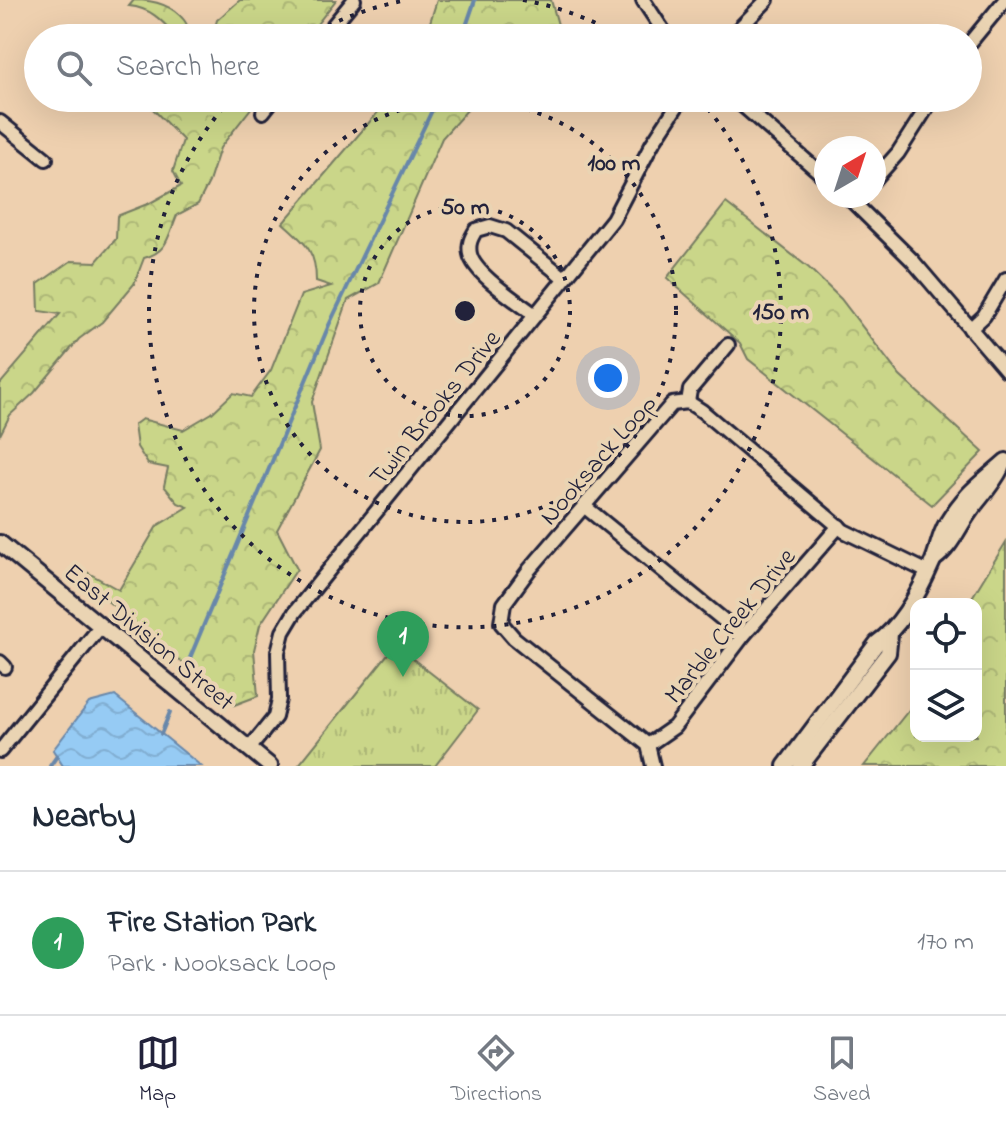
<!DOCTYPE html>
<html lang="en">
<head>
<meta charset="utf-8">
<style>
  :root { --surface:#fff; --page:#f6f6f7; --text:#1f2937; --muted:#747a83; --line:#e0e1e3; --accent:#22223b }
  body { margin:0; font-family:"Indie Flower",sans-serif; background:var(--page); color:var(--text) }
  .controls { position:absolute; right:24px; bottom:24px; display:grid; overflow:hidden; border-radius:16px; box-shadow:0 8px 32px #0002 }
  .controls button { width:72px; height:72px; display:grid; place-items:center; padding:0; border:0; border-bottom:2px solid var(--line); background:var(--surface); color:var(--text); font:40px sans-serif }
  .compass { position:absolute; left:814px; top:136px; width:72px; height:72px; border-radius:50%; background:var(--surface); box-shadow:0 8px 32px #0002; rotate:39deg }
  .you { position:absolute; left:608px; top:378px; width:28px; height:28px; margin:-20px; border:6px solid #fff; border-radius:50%; background:#1a73e8; box-shadow:0 0 0 12px #1a73e833 }
  .badge { display:grid; place-items:center; width:52px; height:52px; border-radius:50%; background:var(--accent); color:#fff; font-size:26px; font-weight:700 }
  .pin { position:absolute; translate:-50% -66px; filter:drop-shadow(0 2px 4px #0008) }
  .pin::after { content:''; position:absolute; top:42px; width:28px; height:24px; background:inherit; clip-path:polygon(0 0,100% 0,50% 100%) }
  .list { margin:0; padding:0; list-style:none }
  h2 { display:flex; justify-content:space-between; align-items:center; height:104px; margin:0; padding:0 32px; font-size:34px }
  h2 small { font-size:26px; font-weight:400; color:var(--muted) }
  .list li { display:grid; grid-template-columns:52px 1fr auto; gap:24px; align-items:center; box-sizing:border-box; height:144px; padding:0 32px; border-top:2px solid var(--line) }
  .list b { display:block; font-size:30px; white-space:nowrap }
  .list p { margin:0; font-size:26px; white-space:nowrap; color:var(--muted) }
  .list em { font-size:26px; font-style:normal; color:var(--muted) }
  .icon { flex:none; width:44px; height:44px; fill:none; stroke:currentColor; stroke-width:2; stroke-linecap:round; stroke-linejoin:round }
  .map { position:relative; flex:none; width:1006px; height:766px; overflow:hidden }
  .search { position:absolute; background:var(--surface); box-shadow:0 8px 32px #0002; left:24px; right:24px; top:24px; height:88px; display:flex; align-items:center; gap:20px; box-sizing:border-box; padding:0 28px; border-radius:44px; color:var(--muted); font-size:30px }
  .sheet { height:248px; background:var(--surface) }
  nav { display:flex; justify-content:space-around; align-items:center; box-sizing:border-box; height:112px; border-top:2px solid var(--line); background:var(--surface); font-size:22px; color:var(--muted) }
  nav a { display:grid; justify-items:center; gap:4px }
  nav .on { color:var(--accent) }
  .map>svg:first-child { display:block }
  .forest { fill:url(#forest-crowns); stroke:#767c62; stroke-width:2 }
  .park { fill:url(#park-tufts); stroke:#767c62; stroke-width:2 }
  .water { fill:url(#water-waves); stroke:#6887aa; stroke-width:2 }
  .lines { fill:none; stroke-linecap:round; stroke-linejoin:round }
  .stream { stroke:#6887aa; stroke-width:4 }
  .minor-casing { stroke:#22223b; stroke-width:18 }
  .tertiary-casing { stroke:#22223b; stroke-width:20 }
  .minor { stroke:#ead4b3; stroke-width:12 }
  .tertiary { stroke:#ead4b3; stroke-width:14 }
  .ring { fill:none; stroke:#22223b; stroke-width:4; stroke-dasharray:4 8 }
  .labels { text-anchor:middle; stroke-width:8; stroke-linejoin:round; paint-order:stroke }
  .street-label { font-size:26px; fill:#22223b; stroke:#ead4b3 }
  .centre { fill:#22223b; stroke:#ead4b3; stroke-width:4 }
  .ring-label { font-size:24px; text-anchor:middle; font-weight:bold; fill:#22223b; stroke:#ead4b3; stroke-width:8; stroke-linejoin:round; paint-order:stroke }
</style>
</head>
<body>
<div class="map">
<svg width="1006" height="766" viewBox="0 0 1006 766">
  <defs>
    <pattern id="forest-crowns" width="20" height="18" patternUnits="userSpaceOnUse" patternTransform="scale(2)"><rect width="20" height="18" fill="#cad689"/><path d="M2 6a3 3 0 1 1 6 0M12 15a3 3 0 1 1 6 0" fill="none" stroke="#adb777"/></pattern>
    <pattern id="park-tufts" width="24" height="20" patternUnits="userSpaceOnUse" patternTransform="scale(2)"><rect width="24" height="20" fill="#cad689"/><path d="M3 7l-1-3M5 7V3M7 7l1-3M15 17l-1-3M17 17v-4M19 17l1-3" fill="none" stroke="#adb777"/></pattern>
    <pattern id="water-waves" width="16" height="10" patternUnits="userSpaceOnUse" patternTransform="scale(2)"><rect width="16" height="10" fill="#96cbf4"/><path d="M0 5q4-4 8 0t8 0" fill="none" stroke="#81aed2"/></pattern>
  </defs>
  <rect width="100%" height="100%" fill="#eed0af"/>
  <filter id="ink" filterUnits="userSpaceOnUse"><feTurbulence type="fractalNoise" baseFrequency=".0125" numOctaves="2"/><feDisplacementMap in="SourceGraphic" scale="16" xChannelSelector="R" yChannelSelector="G"/><feConvolveMatrix kernelMatrix="1 2 1 2 8 2 1 2 1" color-interpolation-filters="sRGB"/></filter>
  <g filter="url(#ink)">
    <g class="forest">
      <path d="M 134,0 C 152,0 172,5 184,20 C 189,26 188,32 194,38 L 178,38 C 163,22 152,8 129,6 Z"/>
      <polygon points="240,0 336,0 306,38 212,38 217,20"/>
      <polygon points="437,0 551,0 560,32 557,38 428,38 427,32"/>
      <path d="M 148,98 L 158,98 L 172,107 L 181,98 L 259,98 L 220,148 L 209,182 L 198,204 L 177,215 C 168,236 168,252 144,258 L 134,284 L 102,322 L 79,339 L 34,393 L 10,415 L 0,435 L 0,384 L 60,314 L 39,311 L 38,284 L 71,261 L 96,262 L 116,239 L 117,216 L 150,203 L 181,186 L 173,171 L 183,140 L 145,101 Z"/>
      <path d="M 390,98 L 478,98 L 442,138 L 379,283 L 348,300 L 312,402 L 320,450 L 277,530 L 297,569 L 260,625 L 254,650 L 258,696 L 234,705 L 77,576 L 83,570 L 119,590 L 157,526 L 188,507 L 178,503 L 164,486 L 168,468 L 148,464 L 137,447 L 134,425 L 142,419 L 183,430 L 212,413 L 233,393 L 251,397 L 271,370 L 301,295 L 331,286 L 316,281 C 316,250 305,243 283,223 Z"/>
      <polygon points="726,203 809,268 841,299 900,376 983,452 932,505 748,359 740,343 667,278"/>
      <polygon points="1006,542 1006,766 864,766 916,701 916,736 976,736 976,604 968,604"/>
    </g>
    <polygon class="park" points="395,645 478,710 435,766 298,766"/>
    <polygon class="water" points="115,696 201,766 63,766 53,750 89,703"/>
    <g class="lines">
      <g class="stream">
        <polyline points="462,38 475,0"/>
        <polyline points="187,665 329,325 438,98"/>
        <polyline points="161,734 170,712"/>
        <polyline points="50,766 57,756"/>
      </g>
      <defs>
        <g id="minor">
          <polyline points="643,0 668,38"/>
          <polyline points="323,38 354,0"/>
          <polyline points="730,38 767,0"/>
          <polyline points="968,45 1005,0"/>
          <polyline points="734,98 826,178"/>
          <polyline points="263,112 274,98"/>
          <polyline points="0,122 46,159"/>
          <polyline points="874,180 898,153 933,98"/>
          <polyline points="847,196 912,260 1006,370"/>
          <path d="M 535,315 C 518,302 474,274 470,254 C 468,244 471,238 476,230 L 490,226 L 506,231 L 563,277"/>
          <polyline points="970,329 984,316 1006,279"/>
          <polyline points="688,402 690,390 728,345"/>
          <polyline points="584,506 743,636"/>
          <polyline points="0,662 5,667"/>
          <polyline points="648,745 674,727 743,636 839,526"/>
          <polyline points="249,749 275,717 279,699 278,652 283,632 295,612 613,219 652,144 682,98"/>
          <polyline points="0,751 101,626"/>
          <polyline points="653,766 648,745 514,638 501,623 504,604 529,570 672,404 688,402 702,411 844,531 928,572"/>
        </g>
        <g id="tertiary">
          <polyline points="0,543 270,766"/>
          <path d="M 934,559 C 950,548 957,530 968,514 C 979,498 992,486 1001,468"/>
          <path d="M 785,766 L 877,643 C 901,626 920,591 932,563 C 938,550 939,536 947,523 C 966,492 980,484 1006,461"/>
          <polyline points="801,766 888,653 890,634"/>
        </g>
      </defs>
      <use href="#minor" class="minor-casing"/>
      <use href="#tertiary" class="tertiary-casing"/>
      <use href="#minor" class="minor"/>
      <use href="#tertiary" class="tertiary"/>
    </g>
  </g>
  <g class="ring">
    <circle cx="465" cy="311" r="105"/>
    <circle cx="465" cy="311" r="211"/>
    <path d="M307 37A316 316 0 0 1 407 0M523 0A316 316 0 0 1 623 37M700 100A316 316 0 1 1 230 100"/>
  </g>
  <g class="labels">
    <g class="street-label">
      <text transform="translate(434 407) rotate(-51)" y="9">Twin Brooks Drive</text>
      <text transform="translate(597 459) rotate(-49)" y="9">Nooksack Loop</text>
      <text transform="translate(729 625) rotate(-51)" y="9">Marble Creek Drive</text>
      <text transform="translate(150 636) rotate(40)" y="9">East Division Street</text>
    </g>
  </g>
  <circle cx="465" cy="311" r="12" class="centre"/>
  <g class="ring-label">
    <text x="614" y="170">100 m</text>
    <text x="465" y="214">50 m</text>
    <text x="781" y="319">150 m</text>
  </g>
</svg>
<div class="controls">
<button><svg class="icon" aria-label="locate" viewBox="0 0 24 24"><circle cx="12" cy="12" r="6"/><path d="M12 2v4M12 18v4M2 12h4M18 12h4"/></svg></button>
<button><svg class="icon" aria-label="layers" viewBox="0 0 24 24"><path d="M12 4l9 5-9 5-9-5zM3 14l9 5 9-5"/></svg></button>
</div>
<svg class="compass" viewBox="-18 -18 36 36"><path d="M0-13l5 13h-10z" fill="#e53935"/><path d="M0 13l5-13h-10z" fill="#747a83"/></svg>
<div class="you"></div>
<div class="pin badge" style="left:403px;top:677px;background:#2e9e5b">1</div>
<div class="search"><svg class="icon" aria-label="search" viewBox="0 0 24 24"><circle cx="10" cy="10" r="6"/><path d="M15 15l6 6"/></svg>Search here</div>
</div>
<section class="sheet">
<h2>Nearby<small></small></h2>
<ul class="list">
<li><span class="badge" style="background:#2e9e5b">1</span><div><b>Fire Station Park</b><p>Park · Nooksack Loop</p></div><em>170 m</em></li>
</ul>
</section>
<nav>
<a class="on"><svg class="icon" aria-label="map" viewBox="0 0 24 24"><path d="M3 6l6-2 6 2 6-2v14l-6 2-6-2-6 2zM9 4v14M15 6v14"/></svg>Map</a>
<a><svg class="icon" aria-label="directions" viewBox="0 0 24 24"><path d="M12 3l9 9-9 9-9-9zM9 14v-3h6M13 9l2 2-2 2"/></svg>Directions</a>
<a><svg class="icon" aria-label="saved" viewBox="0 0 24 24"><path d="M7 4h10v16l-5-4-5 4z"/></svg>Saved</a>
</nav>
</body>
</html>
